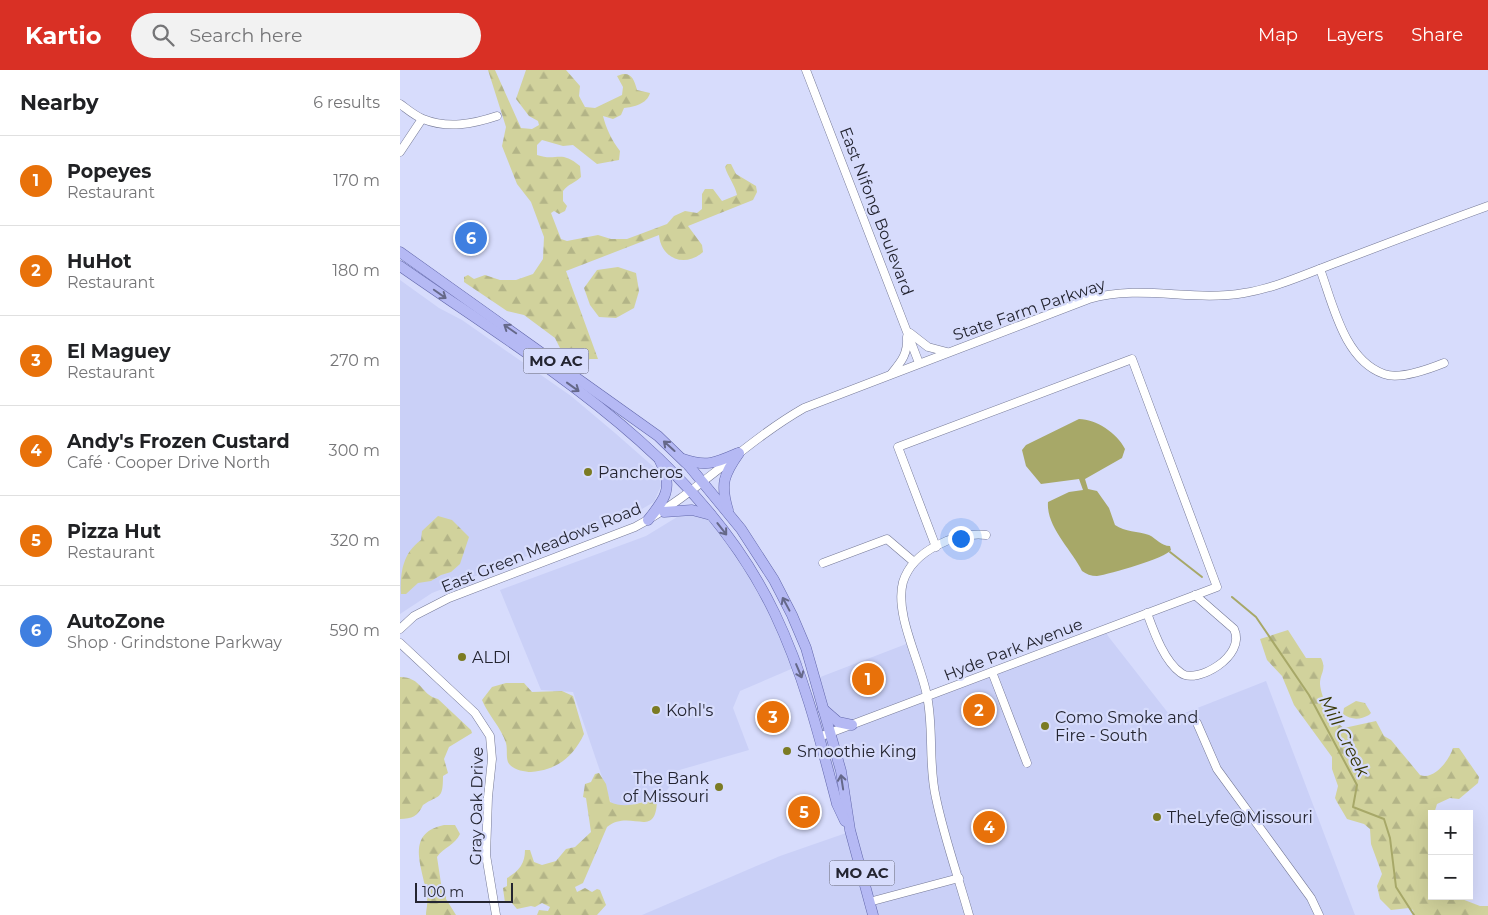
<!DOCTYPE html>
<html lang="en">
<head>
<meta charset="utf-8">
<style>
  :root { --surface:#fff; --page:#f2f2f2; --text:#202124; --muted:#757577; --line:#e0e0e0; --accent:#d93025 }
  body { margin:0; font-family:Montserrat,sans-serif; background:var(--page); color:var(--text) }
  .controls { position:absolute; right:15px; bottom:15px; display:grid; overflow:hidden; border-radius:0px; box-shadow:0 5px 20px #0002 }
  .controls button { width:45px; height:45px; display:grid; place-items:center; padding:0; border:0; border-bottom:1px solid var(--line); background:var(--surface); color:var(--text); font:25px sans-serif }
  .scale { position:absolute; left:15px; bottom:12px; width:98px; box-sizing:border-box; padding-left:5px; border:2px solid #242531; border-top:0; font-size:14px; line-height:18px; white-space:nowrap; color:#242531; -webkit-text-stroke:4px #d7dcfc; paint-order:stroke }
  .you { position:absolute; left:560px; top:468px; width:18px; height:18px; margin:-12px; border:4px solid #fff; border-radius:50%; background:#1a73e8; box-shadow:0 0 0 8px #1a73e833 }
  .badge { display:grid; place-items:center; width:32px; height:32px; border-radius:50%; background:var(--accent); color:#fff; font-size:16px; font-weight:700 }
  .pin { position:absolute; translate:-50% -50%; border:2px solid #fff; box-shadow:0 1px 5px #0006 }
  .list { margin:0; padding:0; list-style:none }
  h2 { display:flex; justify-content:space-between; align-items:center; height:65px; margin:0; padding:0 20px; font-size:21px }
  h2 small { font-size:16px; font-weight:400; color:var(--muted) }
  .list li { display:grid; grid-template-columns:32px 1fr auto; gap:15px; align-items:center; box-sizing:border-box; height:90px; padding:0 20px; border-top:1px solid var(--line) }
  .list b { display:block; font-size:19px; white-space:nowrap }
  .list p { margin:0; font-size:16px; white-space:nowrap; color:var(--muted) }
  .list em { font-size:16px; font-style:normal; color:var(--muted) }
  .icon { flex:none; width:28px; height:28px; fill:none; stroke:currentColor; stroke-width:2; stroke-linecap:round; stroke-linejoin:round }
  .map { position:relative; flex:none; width:1088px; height:845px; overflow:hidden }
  header { display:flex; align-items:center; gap:30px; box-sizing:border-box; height:70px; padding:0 25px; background:var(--accent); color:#fff }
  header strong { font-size:24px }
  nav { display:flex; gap:28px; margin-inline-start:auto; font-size:18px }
  .search { width:350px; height:45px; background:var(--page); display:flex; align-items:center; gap:12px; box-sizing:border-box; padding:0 18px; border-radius:28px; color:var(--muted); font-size:19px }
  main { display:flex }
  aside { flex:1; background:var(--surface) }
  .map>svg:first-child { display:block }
  .built { fill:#cad0f7 }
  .forest { fill:url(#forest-firs) }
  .water { fill:#a7a868 }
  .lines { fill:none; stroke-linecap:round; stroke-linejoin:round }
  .stream { stroke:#a7a868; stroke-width:2 }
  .minor-casing { stroke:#757996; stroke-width:9 }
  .major-casing { stroke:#6267ab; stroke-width:11 }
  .minor { stroke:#fff; stroke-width:8 }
  .major { stroke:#b5b9f4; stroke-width:10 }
  .oneway { stroke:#656889 }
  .poi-dot { fill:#7b7b23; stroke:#d7dcfc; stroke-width:2 }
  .labels { text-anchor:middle; stroke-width:4.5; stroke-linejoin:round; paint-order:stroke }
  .shield { fill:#d7dcfc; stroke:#5a5c6e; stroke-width:1 }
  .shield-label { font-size:15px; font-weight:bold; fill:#242531 }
  .street-label { font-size:16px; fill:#242531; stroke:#d7dcfc }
  .poi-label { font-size:16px; fill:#242531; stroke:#d7dcfc; text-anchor:start }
  .water-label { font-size:18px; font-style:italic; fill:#383803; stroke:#d7dcfc }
</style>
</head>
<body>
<header>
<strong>Kartio</strong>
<div class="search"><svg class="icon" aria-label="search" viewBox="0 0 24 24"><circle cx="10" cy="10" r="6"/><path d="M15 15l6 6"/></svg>Search here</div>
<nav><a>Map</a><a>Layers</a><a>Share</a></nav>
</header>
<main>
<aside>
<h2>Nearby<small>6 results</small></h2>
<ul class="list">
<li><span class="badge" style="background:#e8710a">1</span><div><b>Popeyes</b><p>Restaurant</p></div><em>170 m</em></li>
<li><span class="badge" style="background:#e8710a">2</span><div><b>HuHot</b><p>Restaurant</p></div><em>180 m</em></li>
<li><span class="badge" style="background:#e8710a">3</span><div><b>El Maguey</b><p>Restaurant</p></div><em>270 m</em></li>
<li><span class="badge" style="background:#e8710a">4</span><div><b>Andy's Frozen Custard</b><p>Café · Cooper Drive North</p></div><em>300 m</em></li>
<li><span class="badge" style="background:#e8710a">5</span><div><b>Pizza Hut</b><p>Restaurant</p></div><em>320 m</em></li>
<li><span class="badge" style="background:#3f7fe0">6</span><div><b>AutoZone</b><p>Shop · Grindstone Parkway</p></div><em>590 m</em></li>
</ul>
</aside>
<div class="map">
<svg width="1088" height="845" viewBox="0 0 1088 845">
  <defs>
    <pattern id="forest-firs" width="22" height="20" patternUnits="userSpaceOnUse" patternTransform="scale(1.25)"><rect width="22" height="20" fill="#d1d29c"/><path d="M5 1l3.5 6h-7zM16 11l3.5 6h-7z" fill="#b3b487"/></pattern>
  </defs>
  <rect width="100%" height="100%" fill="#d7dcfc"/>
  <g class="built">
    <polygon points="0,210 39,238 62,250 171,326 215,363 256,399 260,407 261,416 254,432 223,450 109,493 93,503 86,502 32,523 0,544"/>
    <polygon points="305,430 337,472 375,532 403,594 340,621 333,638 349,680 269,703 270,716 262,727 213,739 173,622 141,620 100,520 246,466"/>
    <polygon points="704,556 708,566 772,648 866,611 955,845 242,845 380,786 449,762 410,611 514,571 529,621"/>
  </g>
  <g class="forest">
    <path d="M 88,0 L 95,0 L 121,58 L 132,59 L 139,55 L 138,51 L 129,46 L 116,29 L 126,0 L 166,0 L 180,16 L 179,26 L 185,37 L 195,38 L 222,25 L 223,17 L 217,6 C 230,0 234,8 237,20 L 250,23 C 247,34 234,37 224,38 L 221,45 L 213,49 L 203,46 C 206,58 212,71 220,81 L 219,90 L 197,94 L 173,75 L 163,76 L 142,70 L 137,75 L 137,85 C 157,92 160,79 180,96 L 181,107 C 175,113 168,114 163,121 L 163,131 L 167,136 L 165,141 L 159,144 L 154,141 L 151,143 L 161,169 L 167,171 L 198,165 L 211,169 L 227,169 L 267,154 L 274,146 L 285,141 L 297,143 L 302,139 L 302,124 L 305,119 L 313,119 L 322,131 L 337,125 C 335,115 328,107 325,97 L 327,94 L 331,94 L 336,104 L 356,116 L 357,122 L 353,130 L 288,156 L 302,175 L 303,182 C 285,198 261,189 259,165 L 166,201 L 198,289 L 190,289 L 183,293 L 161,280 L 155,268 L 124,245 L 107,241 L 64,212 L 64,207 L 68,205 L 74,209 L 85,205 L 100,210 L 116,210 L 133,204 L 143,189 L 144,167 L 131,132 L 117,114 L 102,76 L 106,57 Z"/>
    <polygon points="218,197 236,203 239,221 234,238 216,248 199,247 190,235 184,218 197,200"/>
    <path d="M 38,446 L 52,450 L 69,467 L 60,494 L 51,502 L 41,505 L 31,511 L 18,513 L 6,524 L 1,524 C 0,502 3,483 21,470 L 22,461 Z"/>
    <path d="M 888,560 L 906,588 L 921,588 C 927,600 920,603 920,614 C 921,628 933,651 944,658 L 976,651 L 984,666 L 991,670 L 1020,705 C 1034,711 1050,689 1053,678 L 1059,678 L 1079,707 L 1078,713 L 1059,729 L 1050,728 L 1037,734 L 1034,744 L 1032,744 L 1032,826 L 1054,826 L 1080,836 L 1088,836 L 1088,845 L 1014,845 L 1013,840 L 1009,838 L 991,840 L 980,829 L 977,816 L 982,804 L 971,774 L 970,759 L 964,754 L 947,749 L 937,732 L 935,728 L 938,716 L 932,699 L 932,687 L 894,635 L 882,606 L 867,590 L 860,569 Z"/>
    <path d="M 0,607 C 22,607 21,625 38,629 L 71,660 L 72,663 L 49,677 L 44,689 L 48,703 L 43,706 C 43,731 39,724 23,735 C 18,746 12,749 0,749 Z"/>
    <path d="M 106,613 L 124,613 L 132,622 L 162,621 L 173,626 L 184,664 C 173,687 157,700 131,702 C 125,702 115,700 110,695 C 105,690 108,681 106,673 C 101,657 88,645 82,630 L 92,617 Z"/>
    <path d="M 956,631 L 965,633 L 971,643 L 969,645 C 960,650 951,650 943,644 L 944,638 Z"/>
    <path d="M 199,703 L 206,714 L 210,732 C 225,739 241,733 257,728 C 257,772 231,738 207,757 L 183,813 L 175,817 L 177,822 L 185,818 L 192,822 L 197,819 L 200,820 L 206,835 L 197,845 L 137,845 L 139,840 L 148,841 L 150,837 L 142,833 L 135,837 L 131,836 L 117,839 L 111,832 L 105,833 L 103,818 L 107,816 L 107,808 C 119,801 125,794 125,780 L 130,780 L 134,792 L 142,795 L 156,791 L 166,779 L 175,777 L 191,762 L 186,728 L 183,727 L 185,714 L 191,712 L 195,704 Z"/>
    <path d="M 44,755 L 55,755 L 60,764 C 55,775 44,777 37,787 L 42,820 L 46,824 L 46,829 L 56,845 L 26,845 C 26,840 28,834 27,829 C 25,800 2,764 44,755 Z"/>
  </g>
  <path class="water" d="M 679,349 C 696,349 717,363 725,379 L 722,388 L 685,409 L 688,419 L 697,421 L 709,438 L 715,455 C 725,462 738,461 749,465 C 757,469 761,476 770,476 L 771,480 C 766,488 710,504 697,506 C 691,506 686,504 682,501 C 672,480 646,457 648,432 L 669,422 L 683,420 L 679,409 L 641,414 L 626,396 L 622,380 L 626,375 Z"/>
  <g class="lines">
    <g class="stream">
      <polyline points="770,482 802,507"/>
      <polyline points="832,527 856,547 909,625 957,715 953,737 984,749 990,768 996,817 1014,845"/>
    </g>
    <defs>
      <g id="minor">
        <polyline points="406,0 519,293"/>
        <path d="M 0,34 C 7,39 15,46 23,49 C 48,59 73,54 97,46"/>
        <polyline points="0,82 22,49"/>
        <path d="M 920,199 C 933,234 944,290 984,304 C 1000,310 1029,299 1044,293"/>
        <polyline points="510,263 528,277 547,282"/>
        <path d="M 492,303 C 502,291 508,283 507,267"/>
        <polyline points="423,493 487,469 514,492"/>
        <path d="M 747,543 C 754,562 764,591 781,603 C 796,615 847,586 834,559 L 795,525"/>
        <path d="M 0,559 L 14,546 L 49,528 L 235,457 C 297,424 343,373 404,338 L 689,229 C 742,214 792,232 844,223 C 876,218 908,203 938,192 C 988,173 1038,154 1088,136"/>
        <polyline points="0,573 75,643 90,666 92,689 88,727 86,785 96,845"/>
        <polyline points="592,602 627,693"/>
        <polyline points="797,653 817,699 911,828 919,845"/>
        <polyline points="419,667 817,517 732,289 498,377 536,477"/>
        <polyline points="469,832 559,808"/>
        <path d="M 569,845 C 558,806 544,767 536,728 C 528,695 534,659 527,626 C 521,593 494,544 503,512 C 513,480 556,462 586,465"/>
      </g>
      <g id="major">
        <polyline points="0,182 258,366 290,397 341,459 374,510 392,545 406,578 441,701 450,760 473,845"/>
        <path d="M 0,196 C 140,294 299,384 375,544 C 404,605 420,669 437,734 L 445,751"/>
        <path d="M 283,389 C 307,397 315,393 338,383"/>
        <path d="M 328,440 C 320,414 324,404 339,383"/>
        <polyline points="264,442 292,440 311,445"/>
        <path d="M 248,450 C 265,429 274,418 260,391"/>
        <polyline points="423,639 438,652 452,655"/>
      </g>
    </defs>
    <use href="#minor" class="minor-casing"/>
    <use href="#major" class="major-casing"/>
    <use href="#minor" class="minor"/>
    <use href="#major" class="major"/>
  </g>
  <defs><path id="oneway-shaft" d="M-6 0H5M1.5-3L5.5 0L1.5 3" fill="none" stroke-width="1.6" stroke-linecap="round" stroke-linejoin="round" transform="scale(1.25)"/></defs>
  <g class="oneway">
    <use href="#oneway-shaft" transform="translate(40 224) rotate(35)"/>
    <use href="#oneway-shaft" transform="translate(110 259) rotate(-145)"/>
    <use href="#oneway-shaft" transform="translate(173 317) rotate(36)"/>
    <use href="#oneway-shaft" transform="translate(269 376) rotate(-138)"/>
    <use href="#oneway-shaft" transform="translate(322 459) rotate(52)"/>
    <use href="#oneway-shaft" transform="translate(386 534) rotate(-118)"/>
    <use href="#oneway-shaft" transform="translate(399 601) rotate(67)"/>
    <use href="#oneway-shaft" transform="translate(442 712) rotate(-99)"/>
  </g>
  <g class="poi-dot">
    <circle cx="188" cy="402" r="5"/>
    <circle cx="62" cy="587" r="5"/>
    <circle cx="256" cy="640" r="5"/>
    <circle cx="645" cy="656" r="5"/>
    <circle cx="387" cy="681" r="5"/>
    <circle cx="319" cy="717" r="5"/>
    <circle cx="757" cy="747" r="5"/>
  </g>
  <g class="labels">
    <g class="shield">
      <rect x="123.5" y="278.5" width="65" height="25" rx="4"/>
      <rect x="429.5" y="790.5" width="65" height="25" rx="4"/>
    </g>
    <g class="shield-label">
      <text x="156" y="296">MO AC</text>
      <text x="462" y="808">MO AC</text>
    </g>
    <g class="street-label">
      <text transform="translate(477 141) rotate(69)" y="6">East Nifong Boulevard</text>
      <text transform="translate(629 239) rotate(-19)" y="6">State Farm Parkway</text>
      <text transform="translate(141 477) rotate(-22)" y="6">East Green Meadows Road</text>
      <text transform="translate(613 579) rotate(-21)" y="6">Hyde Park Avenue</text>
      <text transform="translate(76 736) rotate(-89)" y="6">Gray Oak Drive</text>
    </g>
    <g class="poi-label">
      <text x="198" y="408">Pancheros</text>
      <text x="72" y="593">ALDI</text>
      <text x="266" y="646">Kohl's</text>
      <text x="655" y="653">Como Smoke and<tspan x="655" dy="18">Fire - South</tspan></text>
      <text x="397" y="687">Smoothie King</text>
      <text x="309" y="714" text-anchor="end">The Bank<tspan x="309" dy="18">of Missouri</tspan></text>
      <text x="767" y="753">TheLyfe@Missouri</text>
    </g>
    <g class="water-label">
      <text transform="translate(944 666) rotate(63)" y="6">Mill Creek</text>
    </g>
  </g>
</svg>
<div class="controls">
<button>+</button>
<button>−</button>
</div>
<div class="scale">100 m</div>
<div class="you"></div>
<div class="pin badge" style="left:468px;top:609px;background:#e8710a">1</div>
<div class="pin badge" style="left:579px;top:640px;background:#e8710a">2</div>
<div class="pin badge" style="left:373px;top:647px;background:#e8710a">3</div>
<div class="pin badge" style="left:589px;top:757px;background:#e8710a">4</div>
<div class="pin badge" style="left:404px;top:742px;background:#e8710a">5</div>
<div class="pin badge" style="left:71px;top:168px;background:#3f7fe0">6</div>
</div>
</main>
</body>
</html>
